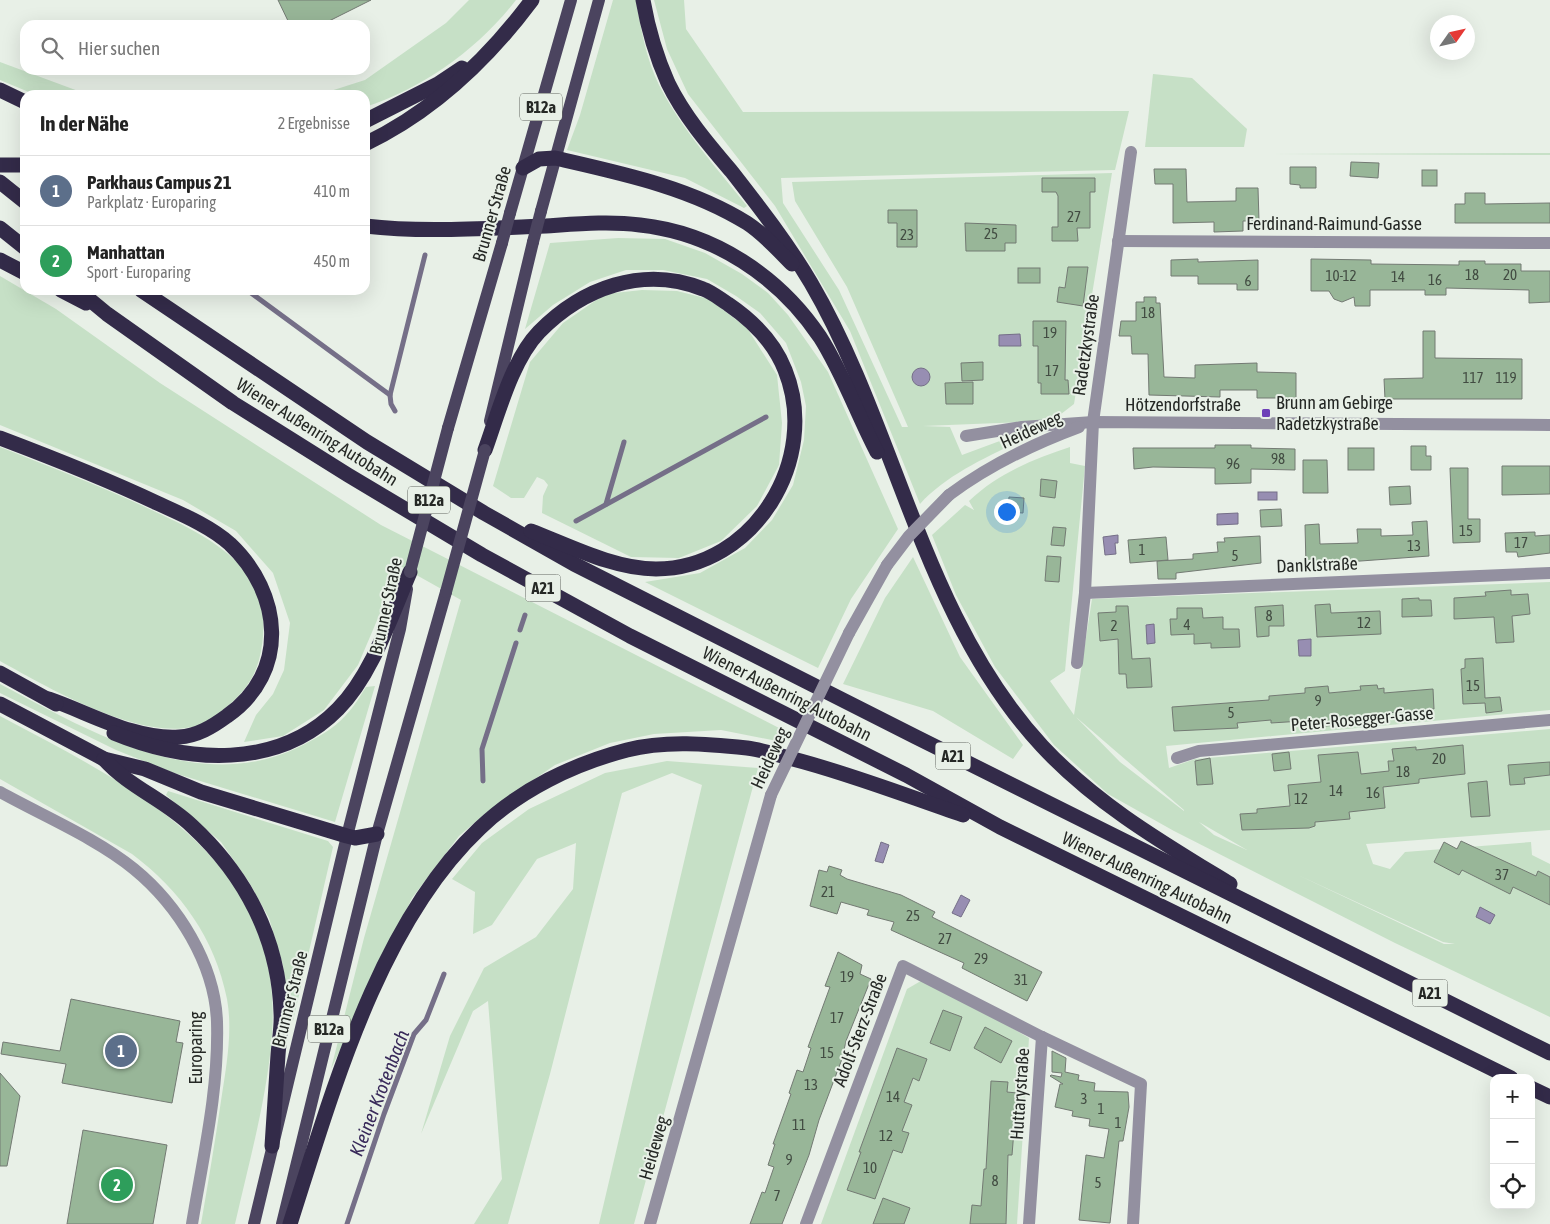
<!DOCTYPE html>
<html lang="de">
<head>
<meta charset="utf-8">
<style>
  :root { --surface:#fff; --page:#f2f2f2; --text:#222; --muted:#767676; --line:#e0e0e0; --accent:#1a73e8 }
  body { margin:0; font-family:"Asap Condensed",sans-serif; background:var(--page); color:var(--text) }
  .controls { position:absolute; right:15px; bottom:15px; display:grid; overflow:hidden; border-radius:10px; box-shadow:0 5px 20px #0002 }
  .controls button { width:45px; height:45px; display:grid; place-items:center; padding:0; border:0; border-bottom:1px solid var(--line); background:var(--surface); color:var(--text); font:25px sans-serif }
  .compass { position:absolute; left:1430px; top:15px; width:45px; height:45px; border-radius:50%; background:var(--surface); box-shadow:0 5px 20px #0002; rotate:56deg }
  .you { position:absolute; left:1006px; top:511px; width:18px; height:18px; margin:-12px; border:4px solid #fff; border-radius:50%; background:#1a73e8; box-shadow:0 0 0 8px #1a73e833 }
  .badge { display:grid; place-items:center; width:32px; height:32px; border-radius:50%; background:var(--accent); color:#fff; font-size:16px; font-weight:700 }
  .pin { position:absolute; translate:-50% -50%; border:2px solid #fff; box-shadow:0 1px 5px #0006 }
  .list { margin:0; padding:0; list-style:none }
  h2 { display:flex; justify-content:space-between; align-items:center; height:65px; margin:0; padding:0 20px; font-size:21px }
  h2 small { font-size:16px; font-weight:400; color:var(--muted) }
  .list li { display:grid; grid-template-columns:32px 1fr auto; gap:15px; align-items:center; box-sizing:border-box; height:70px; padding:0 20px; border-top:1px solid var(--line) }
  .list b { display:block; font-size:19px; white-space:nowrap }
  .list p { margin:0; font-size:16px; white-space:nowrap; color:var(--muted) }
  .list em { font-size:16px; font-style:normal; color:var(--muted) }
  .icon { flex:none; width:28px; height:28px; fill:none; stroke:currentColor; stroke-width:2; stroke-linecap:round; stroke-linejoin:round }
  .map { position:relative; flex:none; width:1550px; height:1224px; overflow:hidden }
  .search { position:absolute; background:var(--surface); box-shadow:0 5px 20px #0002; left:20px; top:20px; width:350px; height:55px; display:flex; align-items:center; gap:12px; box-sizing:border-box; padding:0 18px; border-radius:15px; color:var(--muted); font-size:19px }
  .panel { position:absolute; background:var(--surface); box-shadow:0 5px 20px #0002; left:20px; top:90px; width:350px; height:205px; border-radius:15px }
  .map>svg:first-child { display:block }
  .green { fill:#c6e0c6; fill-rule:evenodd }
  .water { fill:#978eb2; stroke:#756f88 }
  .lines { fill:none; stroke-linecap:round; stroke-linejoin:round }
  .stream { stroke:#756f88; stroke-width:5 }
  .building { fill:#98b698; stroke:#737a73 }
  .minor { stroke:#9390a0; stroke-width:12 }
  .primary { stroke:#4b445f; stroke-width:12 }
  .motorway { stroke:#332b49; stroke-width:15 }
  .minor-bridge { stroke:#9390a0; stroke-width:12 }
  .primary-bridge { stroke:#4b445f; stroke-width:12 }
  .poi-dot { fill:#6d40b8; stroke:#e8f0e7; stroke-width:2 }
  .labels { text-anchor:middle; stroke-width:4; stroke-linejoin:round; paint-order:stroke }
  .number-label { font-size:15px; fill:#424c42 }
  .shield { fill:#e8f0e7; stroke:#60645f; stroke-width:1 }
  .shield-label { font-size:16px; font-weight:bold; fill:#252825 }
  .street-label { font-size:18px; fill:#252825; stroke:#e8f0e7 }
  .poi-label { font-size:18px; fill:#252825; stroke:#e8f0e7; text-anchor:start }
  .water-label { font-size:19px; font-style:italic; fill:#392a5a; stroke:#e8f0e7 }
</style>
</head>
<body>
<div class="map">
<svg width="1550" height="1224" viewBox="0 0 1550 1224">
  <rect width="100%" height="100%" fill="#e8f0e7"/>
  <g class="green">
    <path d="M 469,0 L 516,0 C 478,49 424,88 365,107 L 365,95 L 318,95 L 365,80 L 446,23 Z"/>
    <path d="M 613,0 L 636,0 C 641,29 646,59 659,85 C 682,130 716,167 747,206 L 744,208 L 685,178 L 567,150 L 580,115 Z"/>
    <path d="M 654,0 L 684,0 L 686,29 L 743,112 L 1129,111 L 1115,170 L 781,178 L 783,203 L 839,290 L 902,427 L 908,427 L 847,287 L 795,201 L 792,182 L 1112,173 L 1074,404 L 1052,421 L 923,426 L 950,427 L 962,455 L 1024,432 L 1035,434 C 996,453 949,472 920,504 L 850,331 L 775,206 L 688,94 L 667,49 Z"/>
    <polygon points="0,62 89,95 36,95 0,80"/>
    <polygon points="1153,74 1192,78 1247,129 1244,147 1145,147"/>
    <polygon points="1550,153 1550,155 1272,154"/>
    <polygon points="618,238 665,239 705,253 742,274 768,293 788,315 828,372 898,529 851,599 818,668 645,582 700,573 745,548 772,520 793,485 804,440 806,406 801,382 786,343 760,313 736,296 707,279 663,270 626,270 590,282 553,305 525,329 550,243"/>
    <polygon points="0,276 56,309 160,383 381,525 781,729 777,741 721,730 654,734 610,743 555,765 487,812 459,836 412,898 331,1069 364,938 461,600 395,563 381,611 358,665 324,710 283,736 244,742 256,715 273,694 284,670 290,623 273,573 236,531 183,500 0,425"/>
    <polygon points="642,290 677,291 709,299 747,328 777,375 782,423 779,465 757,506 721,541 679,558 631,557 542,513 543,496 548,485 544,480 537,477 524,498 511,498 493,486 530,362 563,323 605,294"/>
    <path d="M 0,447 C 48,466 96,484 143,506 C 181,524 224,542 249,576 C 266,600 266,633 259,660 C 254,679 241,696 225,708 C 220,713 214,719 207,722 C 152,749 49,688 0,661 Z"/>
    <path d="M 1070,447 L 1070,463 L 1085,466 L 1065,671 L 1050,681 L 1074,715 L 1092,599 L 1550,582 L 1550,710 L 1166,746 L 1169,768 L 1195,759 L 1550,729 L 1550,830 L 1366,844 L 1373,864 L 1390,869 L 1405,852 L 1531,842 L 1532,855 L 1550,864 L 1550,1017 L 1395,943 L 1174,831 L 1108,794 L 1054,745 L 995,667 L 956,595 L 932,535 L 965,505 L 974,510 L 969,501 C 997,474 1033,459 1070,447 ZM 1076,717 L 1184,810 L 1184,811 L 1120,762 ZM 1199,822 L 1247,850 L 1214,835 ZM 1298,875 L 1443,942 L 1455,944 L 1444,944 Z"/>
    <polygon points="913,557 960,657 1023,745 1013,759 933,711 843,684 885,598"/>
    <path d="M 0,684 C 89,731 198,796 299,747 C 315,739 334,729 346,715 C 354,707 360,696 366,687 L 375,686 L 335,822 L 174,773 L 116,750 L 0,693 Z"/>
    <path d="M 0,716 C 132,786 285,859 272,1035 C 267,1099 249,1162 235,1224 L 201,1224 C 208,1183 215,1142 221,1101 C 226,1068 233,1032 227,999 C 215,938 180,890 132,854 L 0,779 Z"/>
    <polygon points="667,761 758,768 634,1224 599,1224 702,785 672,773 622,793 550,1074 508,1224 474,1224 502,1179 488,1001 473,1011 421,1134 450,1036 484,968 536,937 573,889 576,843 537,859 492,925 473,934 475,892 452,879 482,843 529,809 605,773"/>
    <polygon points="168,791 328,841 333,847 293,1021 287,1019 283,965 269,918 249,882 221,842 166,795"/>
    <polygon points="926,978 1029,1038 1017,1224 821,1224 907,989"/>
  </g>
  <g class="water">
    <polygon points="1020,334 1021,346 999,346 999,335"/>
    <circle cx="921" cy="377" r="9"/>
    <rect x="1258" y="492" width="19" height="8"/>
    <polygon points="1238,513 1238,524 1217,525 1217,514"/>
    <polygon points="1118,535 1118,543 1115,543 1116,554 1105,555 1103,537"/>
    <polygon points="1154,624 1155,643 1147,644 1146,625"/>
    <polygon points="1311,639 1311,656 1299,656 1298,640"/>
    <polygon points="881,842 889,845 883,863 875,861"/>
    <polygon points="961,895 970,900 961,917 952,913"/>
    <polygon points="1480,907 1495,915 1490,924 1476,917"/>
  </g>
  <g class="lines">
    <g class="stream">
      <polyline points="247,290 390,395"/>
      <polyline points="395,411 391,404 390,395 425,255"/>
      <polyline points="606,504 624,442"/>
      <polyline points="576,521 766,417"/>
      <polyline points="520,630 525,615"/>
      <polyline points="483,781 482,749 516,643"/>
      <polyline points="347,1224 384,1114 414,1034 426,1020 444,974"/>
    </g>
  </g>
  <g class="building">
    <polygon points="278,0 371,0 321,25 290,25"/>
    <polygon points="1351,162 1379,163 1378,178 1350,176"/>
    <polygon points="1290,167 1316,167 1316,188 1300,188 1300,185 1290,184"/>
    <polygon points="1154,169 1186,169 1187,202 1236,201 1236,188 1258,188 1259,221 1243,221 1243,231 1214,232 1214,222 1173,223 1173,184 1155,184"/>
    <rect x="1422" y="170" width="15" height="16"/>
    <polygon points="1042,178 1095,178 1095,192 1090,192 1090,228 1077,228 1078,241 1052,241 1052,227 1058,227 1058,196 1056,192 1042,192"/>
    <polygon points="1465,193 1485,193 1485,204 1550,203 1550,223 1455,223 1455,204 1465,204"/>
    <polygon points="888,210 917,210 917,247 897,247 897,223 888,223"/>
    <polygon points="965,223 1016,225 1016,243 1005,243 1005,251 966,251"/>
    <polygon points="1198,259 1198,262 1258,260 1258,290 1237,290 1237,284 1198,284 1198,276 1171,276 1171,260"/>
    <polygon points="1311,259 1371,260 1371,264 1459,265 1459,261 1485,261 1485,264 1521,264 1521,271 1550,271 1550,302 1529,303 1529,290 1446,288 1446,295 1425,295 1425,290 1370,290 1370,306 1355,306 1354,297 1342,302 1334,299 1329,291 1311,291"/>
    <polygon points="1068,267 1088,267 1083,306 1057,302 1059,287 1065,288"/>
    <rect x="1018" y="268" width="22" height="15"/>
    <polygon points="1144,297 1156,297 1156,303 1160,303 1164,377 1195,378 1195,365 1257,363 1257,372 1296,373 1296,398 1257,398 1257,390 1220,390 1220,397 1149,395 1148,354 1132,354 1131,336 1119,336 1121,321 1136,321 1136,302 1144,302"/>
    <polygon points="1033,321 1066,321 1065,380 1068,380 1069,394 1041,394 1041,383 1038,383 1038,346 1033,346"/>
    <polygon points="1423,331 1435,331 1435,358 1522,359 1522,399 1385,399 1384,379 1423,378"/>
    <polygon points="983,362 983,380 962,381 961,363"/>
    <polygon points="973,382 973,404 946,404 945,383"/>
    <polygon points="1215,445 1251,445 1251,448 1295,449 1295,470 1251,469 1251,483 1215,484 1215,468 1153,467 1134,469 1133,448 1215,448"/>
    <polygon points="1411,446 1426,446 1426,456 1431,456 1431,470 1411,470"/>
    <rect x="1348" y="448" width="26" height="22"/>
    <polygon points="1303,460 1327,460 1328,493 1303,493"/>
    <polygon points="1502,466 1550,466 1550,494 1502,495"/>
    <polygon points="1450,468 1468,468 1468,519 1480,519 1480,542 1453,543"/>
    <polygon points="1041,479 1057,481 1055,498 1040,496"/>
    <polygon points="1410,486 1411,504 1390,505 1389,487"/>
    <polygon points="1009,497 1024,498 1023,513 1008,512"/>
    <polygon points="1281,509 1282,526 1261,527 1260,510"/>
    <polygon points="1427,521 1429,556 1306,565 1305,525 1319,524 1320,544 1358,543 1357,529 1381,529 1381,536 1413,535 1412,522"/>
    <polygon points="1053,527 1066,528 1064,546 1051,545"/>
    <polygon points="1535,532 1535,536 1550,535 1550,553 1518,557 1517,552 1506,552 1505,533"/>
    <polygon points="1260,536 1261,563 1176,573 1176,579 1158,579 1157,561 1193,559 1193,554 1218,552 1217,542 1225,542 1224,538"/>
    <polygon points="1166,537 1168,560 1130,563 1128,540"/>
    <polygon points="1047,556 1061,557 1059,582 1045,581"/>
    <polygon points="1511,590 1511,595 1528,594 1530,614 1512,616 1514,642 1496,643 1494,617 1454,619 1454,598 1486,596 1485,592"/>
    <polygon points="1419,598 1419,600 1431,600 1432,616 1402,617 1402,599"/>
    <polygon points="1330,604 1331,613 1380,611 1381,634 1317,637 1315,605"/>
    <polygon points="1283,605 1284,626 1269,626 1269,636 1257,637 1255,607"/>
    <polygon points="1116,606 1128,606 1132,659 1150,658 1152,687 1127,688 1126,674 1119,674 1118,639 1100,641 1098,613 1116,612"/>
    <polygon points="1177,608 1202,608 1203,618 1223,617 1223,629 1239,629 1240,647 1211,648 1211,643 1194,644 1194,634 1171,635 1170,619 1177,619"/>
    <polygon points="1483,658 1485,698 1500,697 1502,711 1486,713 1485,703 1463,704 1461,669 1465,668 1465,659"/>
    <polygon points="1377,685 1378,689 1384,688 1384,693 1433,689 1434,709 1386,713 1386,715 1376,716 1377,719 1359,721 1359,723 1303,728 1302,721 1271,723 1271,720 1237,723 1238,728 1174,731 1172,707 1269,700 1269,696 1305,693 1305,688 1328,686 1329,693 1361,690 1360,686"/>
    <polygon points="1463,745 1465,774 1419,779 1419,783 1383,787 1385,808 1349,812 1350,819 1315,822 1315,826 1309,828 1242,830 1240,814 1257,813 1257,809 1290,806 1288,785 1321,782 1318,755 1358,752 1361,774 1389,771 1388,761 1394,761 1392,749 1416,747 1416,750"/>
    <polygon points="1289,752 1291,769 1274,771 1272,754"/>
    <polygon points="1210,758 1213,784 1197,785 1195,761"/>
    <polygon points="1550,762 1550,775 1524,778 1525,784 1510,785 1508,765"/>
    <polygon points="1487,781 1490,816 1471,817 1468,783"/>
    <polygon points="1461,841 1536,876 1538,871 1550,877 1550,905 1513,887 1510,894 1462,870 1459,875 1434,862 1444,842 1457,849"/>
    <polygon points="829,866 842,870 840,875 847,879 901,895 935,912 932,917 1042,972 1027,1001 962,968 964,963 891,930 894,922 867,915 869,910 841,902 837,914 810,906 819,870 827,872"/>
    <polygon points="838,952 862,965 860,974 871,979 846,1041 842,1059 819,1120 809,1155 782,1224 750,1224 762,1192 765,1193 774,1167 768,1165 775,1144 773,1144 791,1094 789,1093 797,1070 803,1072 811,1048 808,1047 830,987 825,986"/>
    <polygon points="71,999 180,1021 176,1042 183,1043 172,1103 62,1083 66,1064 1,1054 3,1042 60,1051"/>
    <polygon points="943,1010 962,1017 950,1051 930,1043"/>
    <polygon points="985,1027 1012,1041 1001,1063 974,1048"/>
    <polygon points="897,1048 927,1059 919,1081 913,1078 904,1102 912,1105 902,1131 909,1133 902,1153 893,1150 875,1199 847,1190 861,1152 859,1152"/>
    <polygon points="1052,1051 1066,1058 1065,1072 1079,1075 1078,1080 1095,1083 1094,1091 1128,1092 1129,1107 1123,1141 1119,1141 1110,1223 1079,1220 1086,1155 1104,1158 1109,1129 1089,1126 1090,1119 1072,1116 1073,1111 1055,1107 1060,1084 1063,1084 1050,1076 1051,1075 1061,1077 1062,1073 1052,1072"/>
    <polygon points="0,1073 20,1096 7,1166 0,1166"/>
    <polygon points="991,1081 1008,1082 1007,1092 1017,1093 1012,1155 1008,1155 1006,1224 970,1224 972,1205 981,1206 984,1169 986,1169"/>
    <polygon points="83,1130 167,1145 153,1224 67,1224"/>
    <polygon points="883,1198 910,1208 904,1224 873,1224"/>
  </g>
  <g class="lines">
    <g class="minor">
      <polyline points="1118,241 1550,243"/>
      <polyline points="966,436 1022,427 1093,422 1550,425"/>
      <path d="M 949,495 C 988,466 1033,444 1079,427"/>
      <polyline points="1085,593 1550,573"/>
      <polyline points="849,633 887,565"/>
      <polyline points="1077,663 1085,593 1093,422 1131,152"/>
      <polyline points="1177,758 1199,751 1550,720"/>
      <path d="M 0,792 C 43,816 96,838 134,869 C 178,905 215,964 217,1022 C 219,1090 203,1157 192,1224"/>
      <polyline points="650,1224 771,795"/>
      <polyline points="806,1224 903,966 1042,1037 1141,1084 1133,1224"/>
      <polyline points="1029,1224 1042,1037"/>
    </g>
    <g class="primary">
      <polyline points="541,211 599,0"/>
      <polyline points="510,213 571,0"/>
      <polyline points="490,421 533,242"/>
      <polyline points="448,428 502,243"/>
      <polyline points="254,1224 347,836 400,629 407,589"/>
      <polyline points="282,1224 377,834 446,592"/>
    </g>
    <g class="motorway">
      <path d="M 643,0 C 648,29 656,56 668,83 C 684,116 709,145 732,172 C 760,208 788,244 811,283 C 897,430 923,618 1042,746 C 1096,804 1163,843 1230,884"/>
      <polyline points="0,90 25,102"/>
      <polyline points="365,121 438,84 462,68"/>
      <path d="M 365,144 C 432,112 488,59 532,0"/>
      <polyline points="0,165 25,165"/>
      <path d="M 523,168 L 539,159 L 555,158 C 620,173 689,187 747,223 C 764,234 778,250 792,264"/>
      <polyline points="0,182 25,202"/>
      <path d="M 365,226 C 425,233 486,228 546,226 C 577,224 609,221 640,225 C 714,233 779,276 820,337 C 843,373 857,414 877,452"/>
      <polyline points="0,228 25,248"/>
      <polyline points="0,260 25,273"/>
      <polyline points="61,290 86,303"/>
      <polyline points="78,290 107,314 233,403 348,475 482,555 630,636 906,775 1000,827 1511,1078"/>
      <polyline points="141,290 367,442 484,513 574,564 916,737 1550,1053"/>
      <path d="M 0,438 C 53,458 106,479 157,503 C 181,514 210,526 230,544 C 282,593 290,672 227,716 C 212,727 197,736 179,737 C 134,740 90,713 49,699"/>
      <path d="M 485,450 C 498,414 512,360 539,332 C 582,288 643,265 703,289 C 712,292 720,299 728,304 C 753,321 774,342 785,370 C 821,459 754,569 656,569 C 614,569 570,546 531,531"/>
      <polyline points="0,673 56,704"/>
      <polyline points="0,704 104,759 145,769 201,792 347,836 355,838 377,834"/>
      <path d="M 114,733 C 187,763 278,770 338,709 C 372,675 391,616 410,572"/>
      <path d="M 104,759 C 129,787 165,800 192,826 C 245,875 279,939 281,1013 C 282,1026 279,1041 278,1055 C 276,1085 274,1115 272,1146"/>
      <polyline points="1531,1088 1550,1097"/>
      <path d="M 290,1224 C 332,1094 378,924 480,828 C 520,790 573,764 627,750 C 665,740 708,744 747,748 C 762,750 778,755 793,759 C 851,774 907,796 963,815"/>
    </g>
    <g class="minor-bridge">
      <polyline points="887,565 909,536 949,495"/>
      <polyline points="771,795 849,633"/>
    </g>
    <g class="primary-bridge">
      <polyline points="533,242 541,211"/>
      <polyline points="502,243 510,213"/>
      <polyline points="410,572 448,428"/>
      <polyline points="446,592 485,450"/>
    </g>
  </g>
  <rect class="poi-dot" x="1261" y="408" width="10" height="10" rx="2.5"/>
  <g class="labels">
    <g class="number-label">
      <text x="1074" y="222">27</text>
      <text x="991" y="239">25</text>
      <text x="907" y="240">23</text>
      <text x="1472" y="280">18</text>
      <text x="1510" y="280">20</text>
      <text x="1341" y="281">10-12</text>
      <text x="1398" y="282">14</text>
      <text x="1435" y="285">16</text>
      <text x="1248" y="286">6</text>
      <text x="1148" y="318">18</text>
      <text x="1050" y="338">19</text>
      <text x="1052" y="376">17</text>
      <text x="1473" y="383">117</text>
      <text x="1506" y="383">119</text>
      <text x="1278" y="464">98</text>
      <text x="1233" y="469">96</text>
      <text x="1466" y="536">15</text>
      <text x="1521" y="548">17</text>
      <text x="1414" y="551">13</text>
      <text x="1142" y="555">1</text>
      <text x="1235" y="561">5</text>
      <text x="1269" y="621">8</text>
      <text x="1364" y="628">12</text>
      <text x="1187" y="630">4</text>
      <text x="1114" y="631">2</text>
      <text x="1473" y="691">15</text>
      <text x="1318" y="706">9</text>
      <text x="1231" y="718">5</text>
      <text x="1439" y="764">20</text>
      <text x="1403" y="777">18</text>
      <text x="1336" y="796">14</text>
      <text x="1373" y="798">16</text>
      <text x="1301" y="804">12</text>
      <text x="1502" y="880">37</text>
      <text x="828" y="897">21</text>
      <text x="913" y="921">25</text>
      <text x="945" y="944">27</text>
      <text x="981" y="964">29</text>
      <text x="847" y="982">19</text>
      <text x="1021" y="985">31</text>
      <text x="837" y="1023">17</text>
      <text x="827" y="1058">15</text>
      <text x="811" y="1090">13</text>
      <text x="893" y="1102">14</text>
      <text x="1084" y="1104">3</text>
      <text x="1101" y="1114">1</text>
      <text x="1118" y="1128">1</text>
      <text x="799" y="1130">11</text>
      <text x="886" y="1141">12</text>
      <text x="789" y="1165">9</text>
      <text x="870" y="1173">10</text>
      <text x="995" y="1186">8</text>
      <text x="1098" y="1188">5</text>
      <text x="777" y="1201">7</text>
    </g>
    <g class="shield">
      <rect x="520" y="93.5" width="42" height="27" rx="4"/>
      <rect x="408" y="486.5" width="42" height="27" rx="4"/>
      <rect x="525.5" y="574.5" width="35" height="27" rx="4"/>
      <rect x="935.5" y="742.5" width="35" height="27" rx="4"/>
      <rect x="1412.5" y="979.5" width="35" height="27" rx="4"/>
      <rect x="308" y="1015.5" width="42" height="27" rx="4"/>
    </g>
    <g class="shield-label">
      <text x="541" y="113">B12a</text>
      <text x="429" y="506">B12a</text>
      <text x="543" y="594">A21</text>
      <text x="953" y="762">A21</text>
      <text x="1430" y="999">A21</text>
      <text x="329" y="1035">B12a</text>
    </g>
    <g class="street-label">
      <text transform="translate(492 214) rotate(-74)" y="6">Brunner Straße</text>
      <text x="1334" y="230">Ferdinand-Raimund-Gasse</text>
      <text transform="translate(1086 345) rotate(-82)" y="6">Radetzkystraße</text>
      <text x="1183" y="411">Hötzendorfstraße</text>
      <text transform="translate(1031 430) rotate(-25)" y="6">Heideweg</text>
      <text transform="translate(317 432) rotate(32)" y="6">Wiener Außenring Autobahn</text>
      <text transform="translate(1317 565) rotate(-2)" y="6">Danklstraße</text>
      <text transform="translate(386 606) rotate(-78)" y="6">Brunner Straße</text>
      <text transform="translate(787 694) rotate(27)" y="6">Wiener Außenring Autobahn</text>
      <text transform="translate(1362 719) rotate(-5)" y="6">Peter-Rosegger-Gasse</text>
      <text transform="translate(770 758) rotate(-65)" y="6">Heideweg</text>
      <text transform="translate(1147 878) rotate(26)" y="6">Wiener Außenring Autobahn</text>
      <text transform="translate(290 999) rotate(-76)" y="6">Brunner Straße</text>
      <text transform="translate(860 1030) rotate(-69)" y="6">Adolf-Sterz-Straße</text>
      <text transform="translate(196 1048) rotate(-90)" y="6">Europaring</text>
      <text transform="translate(1020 1094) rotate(-86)" y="6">Huttarystraße</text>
      <text transform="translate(654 1148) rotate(-74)" y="6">Heideweg</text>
    </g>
    <g class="poi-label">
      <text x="1276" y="409">Brunn am Gebirge<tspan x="1276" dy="21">Radetzkystraße</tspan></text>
    </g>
    <g class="water-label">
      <text transform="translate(379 1093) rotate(-69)" y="7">Kleiner Krotenbach</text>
    </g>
  </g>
</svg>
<div class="controls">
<button>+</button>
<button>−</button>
<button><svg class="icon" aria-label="locate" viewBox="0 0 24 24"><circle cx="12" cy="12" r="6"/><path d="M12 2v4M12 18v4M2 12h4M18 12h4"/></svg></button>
</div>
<svg class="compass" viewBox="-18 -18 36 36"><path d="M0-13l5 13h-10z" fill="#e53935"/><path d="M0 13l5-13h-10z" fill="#767676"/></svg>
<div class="you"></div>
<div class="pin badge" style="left:121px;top:1051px;background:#5c6f8a">1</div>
<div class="pin badge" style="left:117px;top:1185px;background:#2e9e5b">2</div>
<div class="search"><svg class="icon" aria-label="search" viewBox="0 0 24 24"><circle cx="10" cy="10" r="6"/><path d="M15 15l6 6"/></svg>Hier suchen</div>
<section class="panel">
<h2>In der Nähe<small>2 Ergebnisse</small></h2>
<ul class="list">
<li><span class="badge" style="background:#5c6f8a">1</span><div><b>Parkhaus Campus 21</b><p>Parkplatz · Europaring</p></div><em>410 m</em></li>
<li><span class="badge" style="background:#2e9e5b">2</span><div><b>Manhattan</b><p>Sport · Europaring</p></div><em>450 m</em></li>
</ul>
</section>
</div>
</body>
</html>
